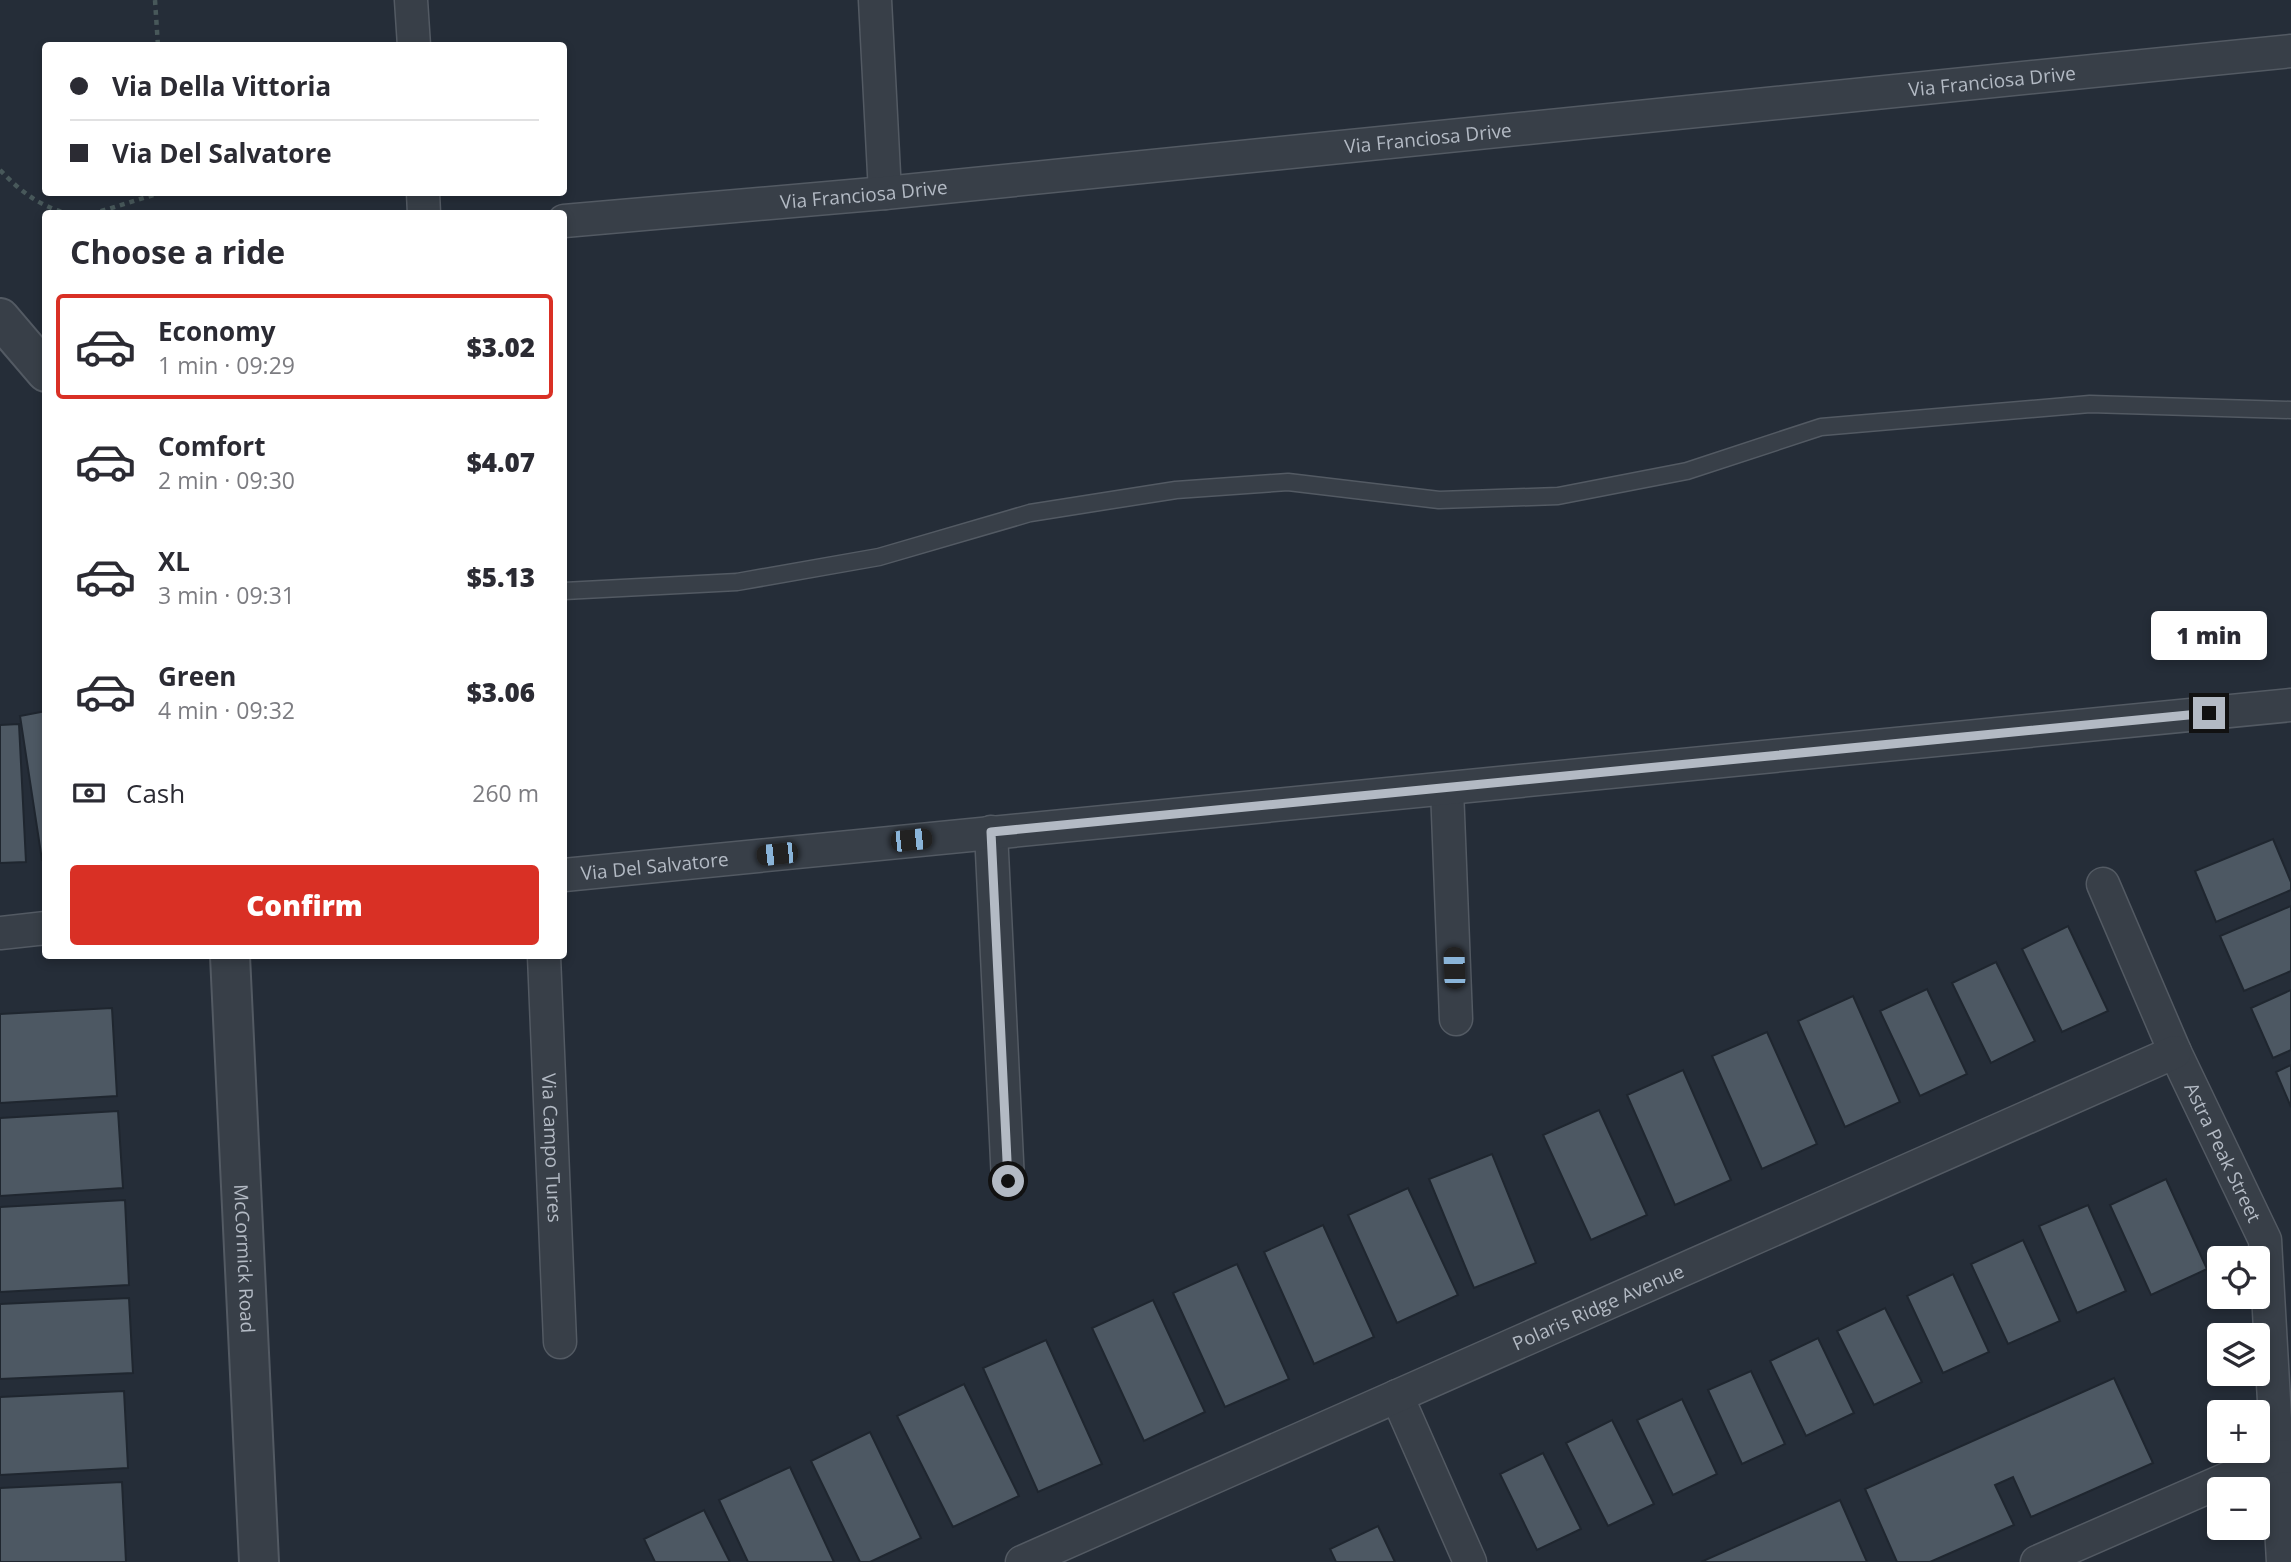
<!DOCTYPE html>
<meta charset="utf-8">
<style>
body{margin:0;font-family:"Open Sans",sans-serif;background:#f7f7f7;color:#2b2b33;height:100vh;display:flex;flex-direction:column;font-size:26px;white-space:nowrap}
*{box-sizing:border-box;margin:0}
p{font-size:23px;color:#7c7c81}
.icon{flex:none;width:38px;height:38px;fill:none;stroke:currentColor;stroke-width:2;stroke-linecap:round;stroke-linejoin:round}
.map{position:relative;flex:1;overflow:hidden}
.panel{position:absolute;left:42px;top:210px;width:525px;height:749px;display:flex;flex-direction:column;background:#fff;border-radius:7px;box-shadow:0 4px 10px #0003}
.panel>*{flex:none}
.top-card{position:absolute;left:42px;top:42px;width:525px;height:154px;border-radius:7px;box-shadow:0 4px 10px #0003;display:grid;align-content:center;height:154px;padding:0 28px;background:#fff}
.controls{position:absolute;left:2207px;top:1246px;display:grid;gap:14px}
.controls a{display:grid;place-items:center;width:63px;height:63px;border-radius:7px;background:#fff;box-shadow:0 4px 10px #0003;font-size:35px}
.end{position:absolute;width:32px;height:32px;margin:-16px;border:9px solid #b3bac4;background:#111;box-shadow:0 0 0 4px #111}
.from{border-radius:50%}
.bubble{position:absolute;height:49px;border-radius:7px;background:#fff;box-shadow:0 4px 10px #0003;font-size:23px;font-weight:800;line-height:49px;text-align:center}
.car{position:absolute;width:21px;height:42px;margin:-21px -10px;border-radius:9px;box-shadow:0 0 5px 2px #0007;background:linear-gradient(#222 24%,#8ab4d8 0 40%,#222 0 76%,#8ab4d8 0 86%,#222 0)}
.top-card b{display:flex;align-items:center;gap:24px;height:66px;font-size:26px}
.top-card b+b{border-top:2px solid #e1e1e2}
.top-card i{width:18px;height:18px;background:#2b2b33}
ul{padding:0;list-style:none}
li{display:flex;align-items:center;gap:21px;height:105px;margin:0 14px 10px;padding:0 14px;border:4px solid transparent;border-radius:7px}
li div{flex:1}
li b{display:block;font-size:26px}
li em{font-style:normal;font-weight:800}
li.current{border-color:#d93025}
li>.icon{width:63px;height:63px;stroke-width:1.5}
h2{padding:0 28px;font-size:32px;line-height:84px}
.pay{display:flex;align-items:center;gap:18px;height:77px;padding:0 28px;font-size:26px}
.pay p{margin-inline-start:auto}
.cta{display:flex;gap:14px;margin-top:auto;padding:14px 28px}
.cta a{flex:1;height:80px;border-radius:7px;background:#d93025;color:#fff;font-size:28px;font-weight:800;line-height:80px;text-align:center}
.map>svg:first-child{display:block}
.building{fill:#4d5863;stroke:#1f262f;stroke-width:2}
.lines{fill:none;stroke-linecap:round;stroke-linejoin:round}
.service-casing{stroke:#535a63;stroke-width:19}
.minor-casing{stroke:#535a63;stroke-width:35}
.tertiary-casing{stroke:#535a63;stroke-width:42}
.path{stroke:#48585a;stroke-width:4.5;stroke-dasharray:5 5;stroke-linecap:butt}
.service{stroke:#383f48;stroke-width:16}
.minor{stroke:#383f48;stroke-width:32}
.tertiary{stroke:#383f48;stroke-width:38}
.route{stroke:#b3bac4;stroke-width:9}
.labels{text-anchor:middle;stroke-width:5;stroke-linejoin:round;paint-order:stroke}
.street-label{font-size:19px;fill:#b3bac4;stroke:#1d242d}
</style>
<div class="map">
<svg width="2291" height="1562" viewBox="0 0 2291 1562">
<rect width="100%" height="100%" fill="#252d38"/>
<!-- building -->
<g class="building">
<polygon points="46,711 46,859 42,860 20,716"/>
<polygon points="19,724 26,862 0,863 0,725"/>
<polygon points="2273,839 2291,882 2291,890 2216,922 2195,871"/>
<polygon points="2291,906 2291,971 2244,991 2220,936"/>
<polygon points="2068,926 2108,1011 2062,1032 2022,949"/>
<polygon points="1996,962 2035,1041 1991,1063 1952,983"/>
<polygon points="1927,989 1967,1074 1920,1096 1880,1011"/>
<polygon points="2291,990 2291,1050 2273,1058 2251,1008"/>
<polygon points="1853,996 1900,1102 1845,1127 1798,1021"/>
<polygon points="112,1008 117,1096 0,1103 0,1014"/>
<polygon points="1767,1032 1817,1144 1762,1169 1712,1056"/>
<polygon points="2291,1065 2291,1107 2276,1072"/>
<polygon points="1683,1070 1731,1180 1675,1205 1627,1095"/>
<polygon points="1599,1110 1647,1215 1591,1240 1543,1135"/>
<polygon points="118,1111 123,1188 0,1196 0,1118"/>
<polygon points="1492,1154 1536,1263 1474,1288 1429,1179"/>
<polygon points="2166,1179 2207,1269 2151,1295 2110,1205"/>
<polygon points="1408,1188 1458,1295 1397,1323 1348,1215"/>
<polygon points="125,1200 129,1285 0,1292 0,1207"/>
<polygon points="2088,1205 2126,1291 2077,1313 2039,1226"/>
<polygon points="1323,1225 1374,1337 1314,1364 1264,1252"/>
<polygon points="2023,1240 2060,1321 2008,1344 1971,1264"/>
<polygon points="1237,1264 1289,1379 1225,1407 1173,1293"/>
<polygon points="1953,1274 1989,1352 1943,1373 1907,1296"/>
<polygon points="129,1298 133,1373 0,1379 0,1304"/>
<polygon points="1153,1300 1205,1412 1144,1441 1092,1328"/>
<polygon points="1885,1308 1922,1382 1874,1405 1837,1331"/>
<polygon points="1818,1338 1854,1413 1806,1436 1770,1361"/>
<polygon points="1046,1340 1102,1464 1038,1492 983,1368"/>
<polygon points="1751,1371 1785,1444 1742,1464 1708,1390"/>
<polygon points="2114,1378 2153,1463 2031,1517 2013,1477 1995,1485 2014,1525 1930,1562 1897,1562 1865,1489"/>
<polygon points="964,1384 1019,1496 953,1527 897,1416"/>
<polygon points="124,1391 128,1468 0,1475 0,1397"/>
<polygon points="1682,1399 1717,1474 1673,1495 1637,1420"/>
<polygon points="1612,1420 1654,1504 1608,1526 1566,1443"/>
<polygon points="870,1432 921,1538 870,1562 860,1562 811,1461"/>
<polygon points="1543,1453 1581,1529 1537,1550 1500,1474"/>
<polygon points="790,1467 834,1562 748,1562 719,1500"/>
<polygon points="122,1482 126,1562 0,1562 0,1488"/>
<polygon points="1840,1500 1867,1562 1701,1562"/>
<polygon points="704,1510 730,1562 655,1562 644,1539"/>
<polygon points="1378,1526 1395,1562 1336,1562 1330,1549"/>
</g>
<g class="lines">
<!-- service casing -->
<g class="service-casing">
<polyline id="service" points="564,591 737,582 879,557 1030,513 1176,490 1288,482 1439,500 1558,496 1687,471 1821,427 2090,404 2291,410"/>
</g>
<!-- minor casing -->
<g class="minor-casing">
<g id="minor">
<polyline points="411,0 414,46"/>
<polyline points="875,0 885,193"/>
<polyline points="423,192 424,214"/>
<path id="s1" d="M564,221L885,193L2291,51"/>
<polyline points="1447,789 1456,1019"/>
<polyline points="991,832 1008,1181"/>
<path id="s2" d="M564,875L2291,705"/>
<path id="s3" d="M2103,884L2175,1052L2265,1240L2283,1562"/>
<polyline points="0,933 46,928"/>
<path id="s4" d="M544,956L560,1342"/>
<polyline points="1397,1396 1470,1562"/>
<path id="s5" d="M1022,1562L2175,1052"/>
<polyline points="2037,1562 2277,1457 2291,1456"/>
</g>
</g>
<!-- tertiary casing -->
<g class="tertiary-casing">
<g id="tertiary">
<polyline points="0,318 46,372"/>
<path id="s6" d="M230,956L259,1562"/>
</g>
</g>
<!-- path -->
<g class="path">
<polyline points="155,0 158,46"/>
<path d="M0,170C21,192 37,204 67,214"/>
<polyline points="71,214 95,213 163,192"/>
</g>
<!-- service -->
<use href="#service" class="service"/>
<!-- minor -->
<use href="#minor" class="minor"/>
<!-- tertiary -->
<use href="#tertiary" class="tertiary"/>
</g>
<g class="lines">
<!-- route -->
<polyline class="route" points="1008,1181 991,832 2209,713"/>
</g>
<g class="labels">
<!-- street labels -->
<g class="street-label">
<text dy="7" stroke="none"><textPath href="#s1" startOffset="1435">Via Franciosa Drive</textPath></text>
<text dy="7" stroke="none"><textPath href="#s1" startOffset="868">Via Franciosa Drive</textPath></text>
<text dy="7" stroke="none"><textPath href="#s1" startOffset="301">Via Franciosa Drive</textPath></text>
<text dy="7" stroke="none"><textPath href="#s2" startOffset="91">Via Del Salvatore</textPath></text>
<text dy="7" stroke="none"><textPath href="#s4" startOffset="192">Via Campo Tures</textPath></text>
<text dy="7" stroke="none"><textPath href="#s3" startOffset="294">Astra Peak Street</textPath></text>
<text dy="7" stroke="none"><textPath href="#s6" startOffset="303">McCormick Road</textPath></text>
<text dy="7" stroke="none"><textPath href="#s5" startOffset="630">Polaris Ridge Avenue</textPath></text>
</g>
</g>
</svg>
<div class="controls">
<a><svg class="icon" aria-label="locate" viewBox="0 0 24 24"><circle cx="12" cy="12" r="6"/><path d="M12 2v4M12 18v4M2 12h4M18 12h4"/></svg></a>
<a><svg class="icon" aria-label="layers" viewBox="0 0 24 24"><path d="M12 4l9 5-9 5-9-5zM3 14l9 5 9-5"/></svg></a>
<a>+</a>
<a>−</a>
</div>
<i class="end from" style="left:1008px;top:1181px"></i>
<i class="end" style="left:2209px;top:713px"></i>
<div class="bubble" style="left:2151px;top:611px;width:116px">1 min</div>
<i class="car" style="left:911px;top:840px;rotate:84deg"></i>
<i class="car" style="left:777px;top:854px;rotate:264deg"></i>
<i class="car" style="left:1454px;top:968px;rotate:358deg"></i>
<div class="top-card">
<b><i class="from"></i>Via Della Vittoria</b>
<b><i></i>Via Del Salvatore</b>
</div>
<section class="panel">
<h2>Choose a ride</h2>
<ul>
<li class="current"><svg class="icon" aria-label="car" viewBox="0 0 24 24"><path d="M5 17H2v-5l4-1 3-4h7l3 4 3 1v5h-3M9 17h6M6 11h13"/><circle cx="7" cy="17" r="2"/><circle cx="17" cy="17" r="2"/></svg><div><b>Economy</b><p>1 min · 09:29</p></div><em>$3.02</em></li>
<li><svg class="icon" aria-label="car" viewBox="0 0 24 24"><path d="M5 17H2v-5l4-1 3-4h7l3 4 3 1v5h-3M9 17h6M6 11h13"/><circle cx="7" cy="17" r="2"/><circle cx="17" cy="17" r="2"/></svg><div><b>Comfort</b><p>2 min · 09:30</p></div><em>$4.07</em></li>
<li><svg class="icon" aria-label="car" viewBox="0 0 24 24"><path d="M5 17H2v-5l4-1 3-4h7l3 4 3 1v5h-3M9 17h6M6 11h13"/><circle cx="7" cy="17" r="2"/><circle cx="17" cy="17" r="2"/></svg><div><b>XL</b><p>3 min · 09:31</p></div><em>$5.13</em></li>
<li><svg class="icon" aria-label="car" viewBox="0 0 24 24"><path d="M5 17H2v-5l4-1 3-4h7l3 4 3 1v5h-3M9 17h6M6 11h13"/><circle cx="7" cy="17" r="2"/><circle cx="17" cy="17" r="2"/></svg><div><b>Green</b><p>4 min · 09:32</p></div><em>$3.06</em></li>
</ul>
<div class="pay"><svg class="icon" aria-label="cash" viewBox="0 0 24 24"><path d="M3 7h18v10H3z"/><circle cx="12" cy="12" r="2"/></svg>Cash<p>260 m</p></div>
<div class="cta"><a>Confirm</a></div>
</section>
</div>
